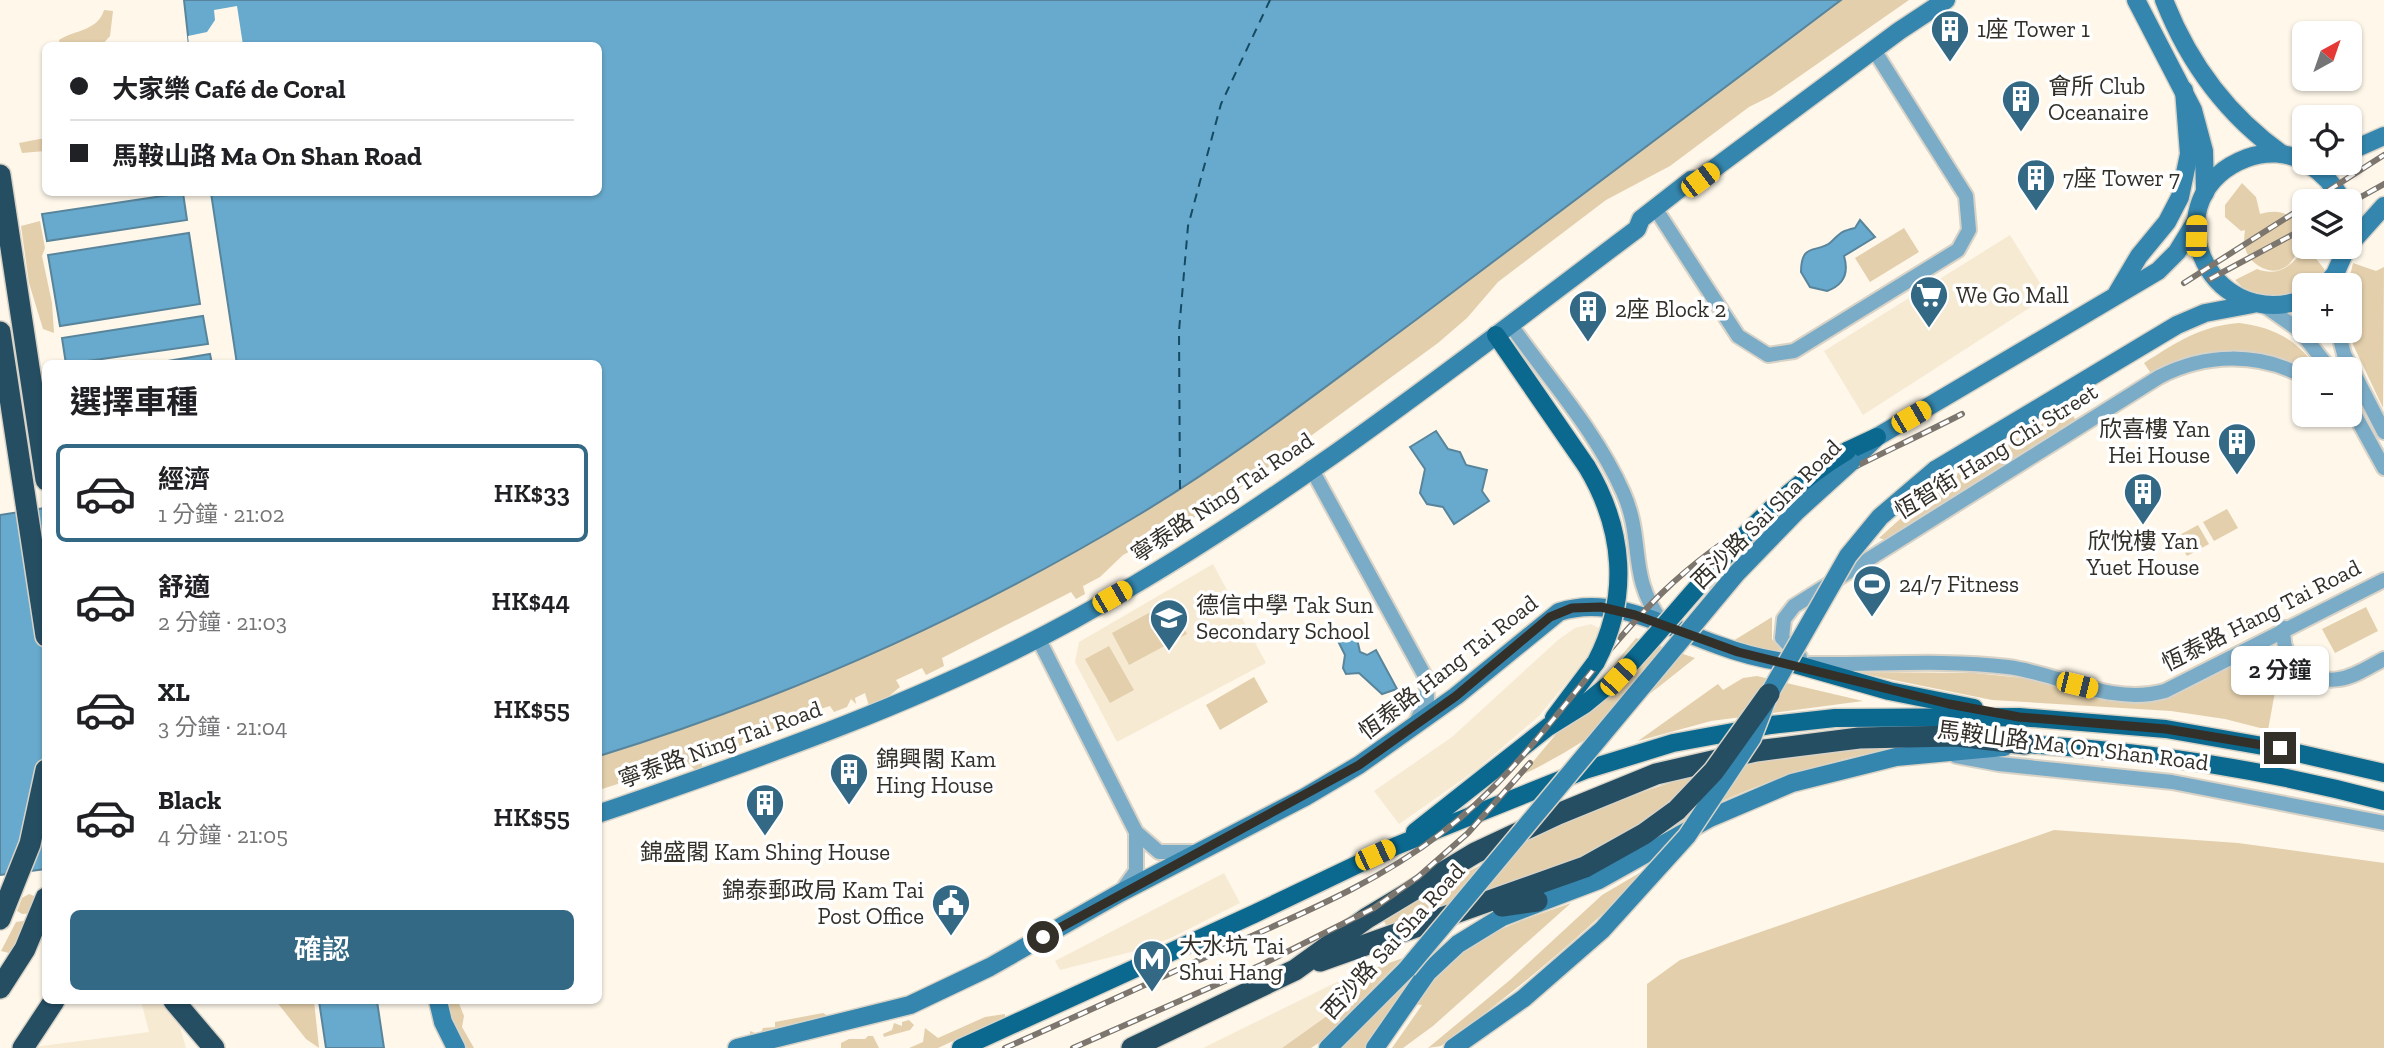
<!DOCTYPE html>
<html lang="zh-TW">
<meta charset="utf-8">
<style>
body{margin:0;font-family:"Zilla Slab","Noto Sans TC",serif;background:#f6f6f6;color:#202124;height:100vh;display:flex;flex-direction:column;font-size:26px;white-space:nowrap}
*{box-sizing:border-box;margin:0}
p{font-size:23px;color:#757577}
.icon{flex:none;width:38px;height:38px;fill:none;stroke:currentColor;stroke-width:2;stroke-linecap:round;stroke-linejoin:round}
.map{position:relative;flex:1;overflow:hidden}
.drawer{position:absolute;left:42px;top:360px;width:560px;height:644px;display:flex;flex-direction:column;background:#fff;border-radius:10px;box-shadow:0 2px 5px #0004}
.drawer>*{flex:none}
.guide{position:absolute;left:42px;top:42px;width:560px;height:154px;border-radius:10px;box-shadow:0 2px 5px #0004;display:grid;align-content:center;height:154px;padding:0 28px;background:#fff}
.needle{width:46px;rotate:40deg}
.buttons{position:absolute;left:2292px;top:21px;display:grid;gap:14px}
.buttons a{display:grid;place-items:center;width:70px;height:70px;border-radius:10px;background:#fff;box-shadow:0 2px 5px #0004;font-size:35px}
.end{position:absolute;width:32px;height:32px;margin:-16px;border:9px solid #332f29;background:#fff;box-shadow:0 0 0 4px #fff}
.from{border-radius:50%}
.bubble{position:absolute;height:49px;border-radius:10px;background:#fff;box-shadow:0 2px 5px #0004;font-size:23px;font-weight:600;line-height:49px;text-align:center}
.car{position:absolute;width:21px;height:42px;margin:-21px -10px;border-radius:9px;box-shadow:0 0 5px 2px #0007;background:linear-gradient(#f5c518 24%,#345 0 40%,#f5c518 0 76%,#345 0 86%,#f5c518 0)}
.guide b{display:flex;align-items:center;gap:24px;height:66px;font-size:26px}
.guide b+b{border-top:2px solid #e0e0e0}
.guide i{width:18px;height:18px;background:#202124}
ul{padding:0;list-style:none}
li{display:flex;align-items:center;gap:21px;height:98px;margin:0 14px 10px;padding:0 14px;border:4px solid transparent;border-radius:10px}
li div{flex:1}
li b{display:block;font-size:26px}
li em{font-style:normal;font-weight:600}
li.on{border-color:#336984}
li>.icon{width:63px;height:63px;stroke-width:1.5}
h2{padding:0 28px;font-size:32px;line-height:84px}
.button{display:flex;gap:14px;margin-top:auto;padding:14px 28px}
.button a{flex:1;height:80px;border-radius:10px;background:#336984;color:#fff;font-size:28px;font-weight:600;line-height:80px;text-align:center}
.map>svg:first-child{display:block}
.built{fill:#f7ead3}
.green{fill:#e3cfac}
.water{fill:#68aacd;stroke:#58859c;stroke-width:2}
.pier{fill:#fef7ea}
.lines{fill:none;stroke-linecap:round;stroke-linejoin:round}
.ferry{stroke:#154a63;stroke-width:2;stroke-dasharray:9 7;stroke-linecap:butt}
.street-casing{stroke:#d9d3c7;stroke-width:18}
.secondary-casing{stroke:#d9d3c7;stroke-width:21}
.primary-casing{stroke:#d9d3c7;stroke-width:21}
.highway-casing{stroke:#d9d3c7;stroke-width:24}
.street{stroke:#7bacc7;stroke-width:14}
.secondary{stroke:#3586ae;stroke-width:18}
.primary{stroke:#0b698f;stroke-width:18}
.highway{stroke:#264e63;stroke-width:21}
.rail-casing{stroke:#7c766e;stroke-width:6}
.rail{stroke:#fff;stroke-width:3.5;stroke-dasharray:10;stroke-linecap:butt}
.secondary-bridge-casing{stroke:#d9d3c7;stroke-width:21;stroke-linecap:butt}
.primary-bridge-casing{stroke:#d9d3c7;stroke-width:21;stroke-linecap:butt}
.highway-bridge-casing{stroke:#d9d3c7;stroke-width:24;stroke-linecap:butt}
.secondary-bridge{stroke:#3586ae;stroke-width:18}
.primary-bridge{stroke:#0b698f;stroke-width:18}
.highway-bridge{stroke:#264e63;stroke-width:21}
.route{stroke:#332f29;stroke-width:9}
.labels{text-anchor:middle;stroke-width:7;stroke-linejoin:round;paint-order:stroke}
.poi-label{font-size:23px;fill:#332f29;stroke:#fff;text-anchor:start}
.street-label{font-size:23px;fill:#332f29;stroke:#fff}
</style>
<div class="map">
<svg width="2384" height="1048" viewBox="0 0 2384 1048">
<rect width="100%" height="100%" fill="#fef7ea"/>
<!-- built -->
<g class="built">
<polygon points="2010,235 2048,296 1863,415 1824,351"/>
<polygon points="1213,564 1266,663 1117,742 1075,662 1079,642"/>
<polygon points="1591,624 1608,633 1539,716 1476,770 1399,824 1374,791 1452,737 1558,640 1575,628"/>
<polygon points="1224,873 1240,903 1171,938 1135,951 1060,970 1055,961"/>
<polygon points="1339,981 1345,1003 1282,1048 1203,1048"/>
<polygon points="141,1001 173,1001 186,1048 26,1048 149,1032"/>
</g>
<!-- green -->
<g class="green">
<path d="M1841,0H1909L1771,96L1749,107L1670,166L1606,200L1498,282L1467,318L1438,343L1234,492L1197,516L1123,555L1100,577L1083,586L1085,594L1076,599L1071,592L942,658L944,666L926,675L922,668L896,680L900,687L882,702L869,706L865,693L855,698L856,704L851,699L847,707L834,712L830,706L788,719L791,725L713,757L706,750L699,755L703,769L697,772L687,762L672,767L669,775L664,769L599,790V756C787,698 965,619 1135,517C1234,458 1325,387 1417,319C1559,213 1700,106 1841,0Z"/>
<path d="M104,10L113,11L110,36L102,45H60L59,40C74,30 98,31 104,10Z"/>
<polygon points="45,138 45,151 22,153 19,143"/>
<path d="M2242,183L2256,197L2260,214C2324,196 2301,297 2256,264C2244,255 2243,243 2245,230L2241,231L2225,217V205Z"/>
<polygon points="40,221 45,248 42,256 52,303 54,333 43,329 29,283 21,226"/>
<polygon points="1904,228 1919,252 1870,282 1855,258"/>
<path d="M2299,256H2314L2325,270L2320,280L2305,285L2301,293L2253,298L2235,280L2257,269C2275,276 2287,269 2299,256Z"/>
<polygon points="2353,263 2376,271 2384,267 2383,408 2350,338 2350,285 2348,285"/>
<path d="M2239,323C2273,327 2298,340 2317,369C2300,369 2286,360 2269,356C2228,345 2188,355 2152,375L2144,363C2177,342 2200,326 2239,323Z"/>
<polygon points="2069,408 2076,421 1886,540 1879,538 1938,485"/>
<polygon points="2227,509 2238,528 2214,541 2203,522"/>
<polygon points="2198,525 2209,544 2187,556 2176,537"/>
<polygon points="1169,602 1187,634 1129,665 1112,633"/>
<polygon points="2366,607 2378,631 2335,653 2322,629"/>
<polygon points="1772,617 1772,639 1785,655 1733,641"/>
<path d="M1636,638L1695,658C1640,702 1586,745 1522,775Z"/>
<polygon points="1109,646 1134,690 1110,703 1085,659"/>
<polygon points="2260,651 2272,673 2279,670 2268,730 2225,719 2171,711 1992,700 1854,672 1975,673 2022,678 2082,691 2173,695"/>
<polygon points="1757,676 1863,701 1711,721 1638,741 1718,684 1723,690 1743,678"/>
<polygon points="1254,677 1268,702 1220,730 1206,705"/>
<path d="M1904,746C1841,758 1777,776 1718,803C1695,813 1673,828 1651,840L1669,806L1594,855L1387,927L1384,921C1495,852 1617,791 1745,762C1797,750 1851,749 1904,746Z"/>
<polygon points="2054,830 2238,843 2384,863 2384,1048 1647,1048 1647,984 1680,960"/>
<path d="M1653,865C1585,934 1519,989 1441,1046L1428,1048L1510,980L1602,895Z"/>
<polygon points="29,894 39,898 36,913 22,914 17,911 22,898"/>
<path d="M1571,903L1433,1026L1403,1048H1392L1422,1005L1413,1004C1463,939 1496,929 1571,903Z"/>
<polygon points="30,920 19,945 9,953 1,951 16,922"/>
<polygon points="1446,945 1368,1048 1341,1048 1434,951"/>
<polygon points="1403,958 1320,1042 1311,1048 1282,1048 1345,1003 1339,981"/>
<polygon points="276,1001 314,1001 319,1048 306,1039"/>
<polygon points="448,1001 458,1001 464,1016 462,1027 474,1048 464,1048 453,1023"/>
<polygon points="823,1013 830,1017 767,1040 750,1034 750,1031 760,1035 763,1028 775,1027 775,1022"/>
<polygon points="1005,1014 1005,1017 938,1048 909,1048 923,1042 925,1028 938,1038 985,1017"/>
<polygon points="909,1020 914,1025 910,1030 884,1037 883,1034 892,1030 894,1023 902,1026 902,1022"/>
<polygon points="868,1036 873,1036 879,1048 841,1048 841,1043 849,1039 865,1039"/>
</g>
<!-- water -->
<g class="water">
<path d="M184,0H1841C1700,106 1559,213 1417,319C1325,387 1234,458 1135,517C965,619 787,698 599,756L598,364H237L211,193L598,192V46L189,45Z"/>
<polygon points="183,193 187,220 47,241 42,214"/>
<path d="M1860,220L1875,237L1844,256C1849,273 1844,285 1827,291L1810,287L1801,272C1801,241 1818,254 1831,242C1842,232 1839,232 1855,228Z"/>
<polygon points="189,233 200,304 60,326 48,255"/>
<polygon points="203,316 208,344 66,364 62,338"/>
<polygon points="210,354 212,364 150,364"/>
<polygon points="1436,431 1448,449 1460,452 1466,465 1487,470 1482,491 1489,501 1454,524 1443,507 1427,504 1420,493 1425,469 1410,447"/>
<polygon points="45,508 45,869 0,875 0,515"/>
<polygon points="1350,632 1357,639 1360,652 1367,655 1376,650 1397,689 1382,694 1359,673 1346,674 1343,668 1345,655 1338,641 1341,635"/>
<polygon points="319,1001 377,1001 384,1048 326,1048"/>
</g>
<!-- pier -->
<polygon class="pier" points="237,6 243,45 189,45 188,36 207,32 215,20 214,10"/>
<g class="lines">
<!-- ferry -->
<polyline class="ferry" points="1180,489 1179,331 1188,226 1221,104 1270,0"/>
<!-- street casing -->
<g class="street-casing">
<g id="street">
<polyline points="1655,208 1738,336 1768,355 1794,351 1958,250 1969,230 1966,196 1874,50"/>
<polyline points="2265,306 2299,330 2330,369"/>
<path d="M1510,324C1548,378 1596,431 1623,492C1645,541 1627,576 1662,622"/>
<polyline points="2338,331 2344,354 2384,432"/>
<polyline points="2350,406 2384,468"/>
<polyline points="1311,468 1426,678 1427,699 1416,722"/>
<path d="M2284,628C2279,659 2310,684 2339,679C2355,677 2370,666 2384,659"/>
<polyline points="1038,638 1136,832 1159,852 1196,852"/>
<path d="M1800,657L1782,638L1784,619L1794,606L2159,377C2205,353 2258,352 2305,377"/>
<path d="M1810,664C1875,665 1943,659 2008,667C2061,674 2111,706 2165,691L2384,580"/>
<polyline points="1956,756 1999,764 2172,782 2384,823"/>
<polyline points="1121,892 1136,871 1136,832"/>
</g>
</g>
<!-- secondary casing -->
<g class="secondary-casing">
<g id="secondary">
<polyline points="2136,0 2193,110 2204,151 2205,193"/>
<path d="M2164,0C2189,64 2227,115 2282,154"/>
<polyline points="2350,151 2384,136"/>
<path d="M2305,162C2288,152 2266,151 2247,158C2150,194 2204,335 2305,299"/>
<path d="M2307,163C2323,173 2334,184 2342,201"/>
<polyline points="2350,244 2384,206"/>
<polyline points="2325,285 2335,274 2347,247"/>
<polyline points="2117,293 2139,256 2167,222 2180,197 2189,154 2184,90"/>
<polyline points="1851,462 1877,437 2158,271 2177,252 2196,221"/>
<polyline points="1935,470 2177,325 2205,313 2253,304"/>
<path d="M598,814C760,758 923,702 1073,620C1273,510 1455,366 1637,229L1641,219L1691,180L1700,179L1899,31L1946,0"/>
<polyline points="438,1001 443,1022 456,1048"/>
<path d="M737,1048L910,1005L990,967L1120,893L1305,797L1359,765L1456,696L1559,612C1613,594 1668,628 1718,645C1742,654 1766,660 1791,663"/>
<polyline points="1328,1048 1407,969"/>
<polyline points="1375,1048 1427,973 1458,944 1502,917 1599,880 1710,818 1792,783 1896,757 2004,747"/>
<polyline points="1453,1048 1524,998"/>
</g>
</g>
<!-- primary casing -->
<g class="primary-casing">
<g id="primary">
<polyline points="1496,335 1587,467"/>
<polyline points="1847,451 1877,437"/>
<polyline points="1791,663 1889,691 1974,708"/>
<polyline points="1554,718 1596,662"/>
<path d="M2025,744C2146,751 2267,770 2384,801"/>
<polyline points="1415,832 1548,727 1585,704 1618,677"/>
<polyline points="961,1048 1254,914 1396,846 1585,770 1673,743 1771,725 1835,718 2019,717 2166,729 2280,749 2384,773"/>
</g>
</g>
<!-- highway casing -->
<g class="highway-casing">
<g id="highway">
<polyline points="0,175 46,480"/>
<polyline points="0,332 46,636"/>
<polyline points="1502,906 1537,901"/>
<polyline points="0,919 30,844 46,770"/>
<polyline points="1320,961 1585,867 1644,834 1677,810"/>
<polyline points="0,988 25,949 46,898"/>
<polyline points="174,1001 214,1048"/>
<polyline points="23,1048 54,1001"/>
<polyline points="1132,1048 1295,970 1367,918 1475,853 1558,814 1656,774 1756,751 1859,738 1956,736 2025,744"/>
</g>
</g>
<!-- street -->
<use href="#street" class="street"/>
<!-- secondary -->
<use href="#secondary" class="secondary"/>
<!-- primary -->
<use href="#primary" class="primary"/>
<!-- highway -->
<use href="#highway" class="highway"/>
<!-- rail casing -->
<g class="rail-casing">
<g id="rail">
<polyline points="2312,201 2384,155"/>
<polyline points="2350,203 2384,184"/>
<polyline points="2210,279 2305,228"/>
<polyline points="2184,283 2305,206"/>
<path d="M1005,1048C1082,1014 1158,979 1234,944C1305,912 1378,882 1440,834C1529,768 1583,670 1662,593C1746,511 1859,467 1962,414"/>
<polyline points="1073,1048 1261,965 1374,908 1418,877 1468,833 1530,763"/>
</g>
</g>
<!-- rail -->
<use href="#rail" class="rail"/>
<!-- secondary-bridge casing -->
<g class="secondary-bridge-casing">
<g id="secondary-bridge">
<polyline points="1407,969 1736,574 1797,511 1851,462"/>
<polyline points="1524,998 1602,930 1687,836 1752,738 1769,694 1848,556 1880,517 1935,470"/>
</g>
</g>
<!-- primary-bridge casing -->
<g class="primary-bridge-casing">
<g id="primary-bridge">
<path d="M1587,467C1624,529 1630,597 1596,662"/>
<path d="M1618,677C1689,602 1757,504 1847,451"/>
</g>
</g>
<!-- highway-bridge casing -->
<g class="highway-bridge-casing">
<polyline id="highway-bridge" points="1677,810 1714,771 1769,694"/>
</g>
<!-- secondary-bridge -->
<use href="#secondary-bridge" class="secondary-bridge"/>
<!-- primary-bridge -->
<use href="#primary-bridge" class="primary-bridge"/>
<!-- highway-bridge -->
<use href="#highway-bridge" class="highway-bridge"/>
</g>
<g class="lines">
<!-- route -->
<polyline class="route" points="1043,937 1359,765 1456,696 1550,617 1572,608 1601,607 1635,615 1738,652 1949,704 2019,717 2166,729 2280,748"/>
</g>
<!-- icons -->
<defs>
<g id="building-pin" transform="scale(2.0125)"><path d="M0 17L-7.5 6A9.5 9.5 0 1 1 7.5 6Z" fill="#336984" stroke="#fff"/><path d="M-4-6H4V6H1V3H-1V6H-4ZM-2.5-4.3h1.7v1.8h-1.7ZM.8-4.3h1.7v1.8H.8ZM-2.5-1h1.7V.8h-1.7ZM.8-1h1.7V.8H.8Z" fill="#fff"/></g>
<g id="supermarket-pin" transform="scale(2.0125)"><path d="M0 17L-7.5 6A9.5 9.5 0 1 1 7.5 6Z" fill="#336984" stroke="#fff"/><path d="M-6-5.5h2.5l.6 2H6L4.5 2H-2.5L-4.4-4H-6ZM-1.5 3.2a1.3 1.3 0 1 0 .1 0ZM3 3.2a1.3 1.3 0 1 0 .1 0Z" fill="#fff"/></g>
<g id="stadium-pin" transform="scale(2.0125)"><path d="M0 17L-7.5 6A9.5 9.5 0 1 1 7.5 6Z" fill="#336984" stroke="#fff"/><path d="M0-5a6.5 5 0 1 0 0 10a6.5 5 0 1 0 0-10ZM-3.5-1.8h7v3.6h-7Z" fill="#fff"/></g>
<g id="school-pin" transform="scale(2.0125)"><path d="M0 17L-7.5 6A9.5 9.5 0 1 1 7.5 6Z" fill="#336984" stroke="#fff"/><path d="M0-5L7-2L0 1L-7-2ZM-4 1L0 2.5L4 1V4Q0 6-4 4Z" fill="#fff"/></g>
<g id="civic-pin" transform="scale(2.0125)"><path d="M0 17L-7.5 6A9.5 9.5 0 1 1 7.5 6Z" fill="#336984" stroke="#fff"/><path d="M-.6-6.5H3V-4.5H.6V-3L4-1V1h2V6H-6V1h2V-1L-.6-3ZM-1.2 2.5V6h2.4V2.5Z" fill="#fff"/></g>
<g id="metro-pin" transform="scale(2.0125)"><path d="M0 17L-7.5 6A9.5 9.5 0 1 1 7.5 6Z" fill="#336984" stroke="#fff"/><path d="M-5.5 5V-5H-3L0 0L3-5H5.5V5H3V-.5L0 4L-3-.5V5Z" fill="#fff"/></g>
</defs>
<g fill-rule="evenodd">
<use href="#building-pin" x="1950" y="29"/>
<use href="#building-pin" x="2021" y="99"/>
<use href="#building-pin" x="2036" y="178"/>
<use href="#supermarket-pin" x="1929" y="295"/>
<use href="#building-pin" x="1588" y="309"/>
<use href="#building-pin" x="2237" y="442"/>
<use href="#building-pin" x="2143" y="492"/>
<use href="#stadium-pin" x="1872" y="584"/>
<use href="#school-pin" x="1169" y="618"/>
<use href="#building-pin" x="849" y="772"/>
<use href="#building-pin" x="765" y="803"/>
<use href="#civic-pin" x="951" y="903"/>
<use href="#metro-pin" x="1152" y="959"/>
</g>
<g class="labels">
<!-- poi labels -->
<g class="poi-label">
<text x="1977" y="37">1座 Tower 1</text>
<text x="2048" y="94">會所 Club<tspan x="2048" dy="26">Oceanaire</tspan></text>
<text x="2063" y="186">7座 Tower 7</text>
<text x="1956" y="303">We Go Mall</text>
<text x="1615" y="317">2座 Block 2</text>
<text x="2210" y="437" text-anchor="end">欣喜樓 Yan<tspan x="2210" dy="26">Hei House</tspan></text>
<text x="2143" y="549" text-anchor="middle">欣悅樓 Yan<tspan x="2143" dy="26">Yuet House</tspan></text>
<text x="1899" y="592">24/7 Fitness</text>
<text x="1196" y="613">德信中學 Tak Sun<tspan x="1196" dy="26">Secondary School</tspan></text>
<text x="876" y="767">錦興閣 Kam<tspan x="876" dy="26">Hing House</tspan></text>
<text x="765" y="860" text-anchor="middle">錦盛閣 Kam Shing House</text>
<text x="924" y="898" text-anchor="end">錦泰郵政局 Kam Tai<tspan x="924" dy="26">Post Office</tspan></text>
<text x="1179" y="954">大水坑 Tai<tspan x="1179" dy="26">Shui Hang</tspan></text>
</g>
<!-- street labels -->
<g class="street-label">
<text transform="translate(1996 451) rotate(-32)" y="8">恆智街 Hang Chi Street</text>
<text transform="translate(1222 497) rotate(-34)" y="8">寧泰路 Ning Tai Road</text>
<text transform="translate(1766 514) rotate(-45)" y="8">西沙路 Sai Sha Road</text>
<text transform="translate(2261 615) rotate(-27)" y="8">恆泰路 Hang Tai Road</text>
<text transform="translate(1448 667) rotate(-38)" y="8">恆泰路 Hang Tai Road</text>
<text transform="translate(720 744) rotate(-20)" y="8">寧泰路 Ning Tai Road</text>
<text transform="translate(2073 746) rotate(7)" y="8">馬鞍山路 Ma On Shan Road</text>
<text transform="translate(1393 941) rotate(-48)" y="8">西沙路 Sai Sha Road</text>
</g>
</g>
</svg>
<div class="buttons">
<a><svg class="needle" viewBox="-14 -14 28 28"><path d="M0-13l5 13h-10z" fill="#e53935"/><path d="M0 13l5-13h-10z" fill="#757577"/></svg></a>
<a><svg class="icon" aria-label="locate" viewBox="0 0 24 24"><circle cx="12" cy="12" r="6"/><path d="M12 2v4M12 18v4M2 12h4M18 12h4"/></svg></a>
<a><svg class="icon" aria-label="layers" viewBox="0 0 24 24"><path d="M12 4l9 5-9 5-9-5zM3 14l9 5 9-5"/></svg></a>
<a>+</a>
<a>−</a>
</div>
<i class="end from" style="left:1043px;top:937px"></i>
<i class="end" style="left:2280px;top:748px"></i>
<div class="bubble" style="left:2231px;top:646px;width:98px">2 分鐘</div>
<i class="car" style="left:1700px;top:180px;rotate:53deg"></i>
<i class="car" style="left:2196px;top:236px;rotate:1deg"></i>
<i class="car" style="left:1911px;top:417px;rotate:60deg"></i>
<i class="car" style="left:1112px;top:597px;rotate:60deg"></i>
<i class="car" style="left:1618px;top:677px;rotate:43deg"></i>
<i class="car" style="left:2077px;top:685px;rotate:104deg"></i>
<i class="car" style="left:1375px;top:855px;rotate:65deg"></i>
<div class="guide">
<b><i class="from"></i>大家樂 Café de Coral</b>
<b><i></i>馬鞍山路 Ma On Shan Road</b>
</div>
<section class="drawer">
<h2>選擇車種</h2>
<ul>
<li class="on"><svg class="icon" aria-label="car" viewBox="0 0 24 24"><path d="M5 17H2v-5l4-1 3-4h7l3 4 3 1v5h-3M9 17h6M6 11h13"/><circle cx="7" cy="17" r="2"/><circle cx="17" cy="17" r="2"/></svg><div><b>經濟</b><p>1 分鐘 · 21:02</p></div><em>HK$33</em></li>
<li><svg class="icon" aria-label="car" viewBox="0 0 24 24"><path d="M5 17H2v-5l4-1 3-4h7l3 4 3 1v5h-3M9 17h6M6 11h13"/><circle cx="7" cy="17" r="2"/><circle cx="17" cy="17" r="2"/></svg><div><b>舒適</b><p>2 分鐘 · 21:03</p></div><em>HK$44</em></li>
<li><svg class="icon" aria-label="car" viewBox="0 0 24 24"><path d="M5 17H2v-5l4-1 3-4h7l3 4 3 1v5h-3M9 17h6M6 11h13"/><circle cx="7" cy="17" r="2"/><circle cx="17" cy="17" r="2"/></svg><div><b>XL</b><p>3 分鐘 · 21:04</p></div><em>HK$55</em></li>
<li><svg class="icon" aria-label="car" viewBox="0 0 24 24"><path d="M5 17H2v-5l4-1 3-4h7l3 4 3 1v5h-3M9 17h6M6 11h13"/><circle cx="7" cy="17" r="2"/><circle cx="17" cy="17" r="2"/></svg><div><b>Black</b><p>4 分鐘 · 21:05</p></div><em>HK$55</em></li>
</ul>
<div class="button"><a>確認</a></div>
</section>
</div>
